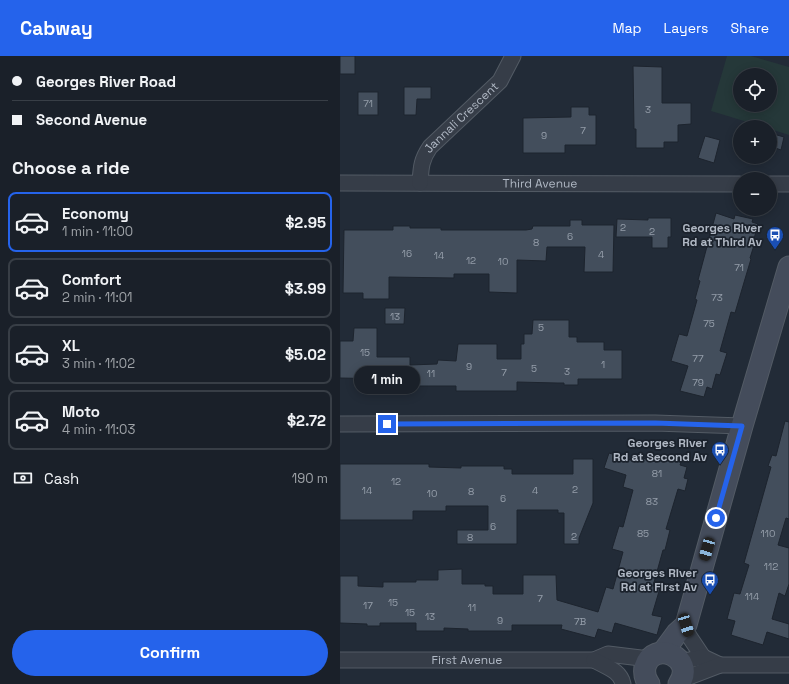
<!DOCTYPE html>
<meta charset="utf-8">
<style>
body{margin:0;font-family:"Space Grotesk",sans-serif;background:#272d35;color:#f1f3f6;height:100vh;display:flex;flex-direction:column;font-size:15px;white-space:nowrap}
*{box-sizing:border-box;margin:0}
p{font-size:13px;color:#9fa3a8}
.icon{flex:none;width:22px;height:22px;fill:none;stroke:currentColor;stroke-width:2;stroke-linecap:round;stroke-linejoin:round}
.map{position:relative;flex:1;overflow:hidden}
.drawer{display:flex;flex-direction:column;background:#1a2029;width:340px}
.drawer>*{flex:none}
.guide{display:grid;align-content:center;height:88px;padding:0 12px;background:#1a2029}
.buttons{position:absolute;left:393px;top:12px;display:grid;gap:8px}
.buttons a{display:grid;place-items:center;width:44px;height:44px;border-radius:50%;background:#1a2029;box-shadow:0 2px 10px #0003,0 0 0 1px #383e46;font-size:20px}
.end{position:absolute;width:18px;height:18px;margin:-9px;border:5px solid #2563eb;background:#fff;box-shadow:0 0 0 2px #fff}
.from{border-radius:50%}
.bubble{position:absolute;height:28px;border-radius:14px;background:#1a2029;box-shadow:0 2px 10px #0003,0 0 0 1px #383e46;font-size:13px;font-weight:800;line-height:28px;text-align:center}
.car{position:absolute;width:12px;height:24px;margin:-12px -6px;border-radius:5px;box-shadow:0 0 3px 1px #0007;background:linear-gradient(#222 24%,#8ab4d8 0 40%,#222 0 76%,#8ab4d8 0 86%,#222 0)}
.guide b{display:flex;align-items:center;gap:14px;height:38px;font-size:15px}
.guide b+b{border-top:1px solid #383e46}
.guide i{width:10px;height:10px;background:#f1f3f6}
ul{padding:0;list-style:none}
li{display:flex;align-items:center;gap:12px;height:60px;margin:0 8px 6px;padding:0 4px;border:2px solid #383e46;border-radius:8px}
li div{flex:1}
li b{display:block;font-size:15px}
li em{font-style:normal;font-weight:800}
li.active{border-color:#2563eb}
li>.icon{width:36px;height:36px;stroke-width:1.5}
h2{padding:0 12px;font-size:18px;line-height:48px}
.pay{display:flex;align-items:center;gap:10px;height:44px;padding:0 12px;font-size:15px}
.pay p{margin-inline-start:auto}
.cta{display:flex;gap:8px;margin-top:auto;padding:8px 12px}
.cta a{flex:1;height:46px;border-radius:24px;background:#2563eb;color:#fff;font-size:16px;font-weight:800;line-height:46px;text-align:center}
header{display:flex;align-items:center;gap:24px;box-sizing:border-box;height:56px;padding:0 20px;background:#2563eb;color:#fff}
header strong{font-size:19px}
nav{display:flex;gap:22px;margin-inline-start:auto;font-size:14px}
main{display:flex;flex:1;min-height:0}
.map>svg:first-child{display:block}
.green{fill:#253839;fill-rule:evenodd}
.building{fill:#434e5c;stroke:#1d242e}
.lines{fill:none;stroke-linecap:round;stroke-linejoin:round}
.street-casing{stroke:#535b65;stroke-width:17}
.secondary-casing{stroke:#535b65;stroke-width:23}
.street{stroke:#363d48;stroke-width:15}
.secondary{stroke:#444c5b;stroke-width:21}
.route{stroke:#2563eb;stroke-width:5}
.labels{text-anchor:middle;stroke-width:3.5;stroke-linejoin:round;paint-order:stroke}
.number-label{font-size:10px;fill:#959eaa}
.street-label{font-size:12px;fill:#b0b8c4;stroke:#1b222c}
.poi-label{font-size:12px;font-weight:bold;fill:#b0b8c4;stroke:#1b222c;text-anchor:end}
</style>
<header>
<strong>Cabway</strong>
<nav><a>Map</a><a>Layers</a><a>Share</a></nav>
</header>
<main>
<section class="drawer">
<div class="guide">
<b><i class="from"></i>Georges River Road</b>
<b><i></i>Second Avenue</b>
</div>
<h2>Choose a ride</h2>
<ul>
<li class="active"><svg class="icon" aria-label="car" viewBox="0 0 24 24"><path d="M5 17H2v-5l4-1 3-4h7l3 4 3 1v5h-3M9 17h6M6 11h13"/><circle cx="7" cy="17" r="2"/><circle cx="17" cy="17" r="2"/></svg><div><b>Economy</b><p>1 min · 11:00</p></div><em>$2.95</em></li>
<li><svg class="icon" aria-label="car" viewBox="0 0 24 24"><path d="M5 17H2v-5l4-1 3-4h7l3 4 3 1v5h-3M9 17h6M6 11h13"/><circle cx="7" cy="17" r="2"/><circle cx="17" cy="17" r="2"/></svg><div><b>Comfort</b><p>2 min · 11:01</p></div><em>$3.99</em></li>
<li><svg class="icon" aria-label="car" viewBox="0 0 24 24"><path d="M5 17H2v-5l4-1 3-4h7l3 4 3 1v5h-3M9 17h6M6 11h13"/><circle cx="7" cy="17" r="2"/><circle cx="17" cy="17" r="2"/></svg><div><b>XL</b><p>3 min · 11:02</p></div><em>$5.02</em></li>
<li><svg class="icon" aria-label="car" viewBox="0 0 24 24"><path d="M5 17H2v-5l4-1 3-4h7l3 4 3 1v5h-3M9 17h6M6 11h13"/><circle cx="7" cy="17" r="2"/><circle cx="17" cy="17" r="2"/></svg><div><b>Moto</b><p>4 min · 11:03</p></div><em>$2.72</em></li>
</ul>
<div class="pay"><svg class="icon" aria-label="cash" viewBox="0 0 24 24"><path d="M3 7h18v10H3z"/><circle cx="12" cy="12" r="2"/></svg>Cash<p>190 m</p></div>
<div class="cta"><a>Confirm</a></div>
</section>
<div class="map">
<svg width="449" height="628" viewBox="0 0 449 628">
<rect width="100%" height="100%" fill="#222b37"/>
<!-- green -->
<path class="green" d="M387,0H411L449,11V79L430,73V71H424L371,55ZM400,19H430V49H400Z"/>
<!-- building -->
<g class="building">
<rect x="0" y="0" width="15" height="18"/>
<polygon points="293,10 322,11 322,47 351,47 351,68 338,69 338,86 324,86 324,92 296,92 296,73 294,73"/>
<polygon points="64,31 91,31 91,43 77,43 76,59 64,59"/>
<rect x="18" y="36" width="20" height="23"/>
<polygon points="231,51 249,51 249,59 256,59 256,89 225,89 225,97 183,97 183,62 231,61"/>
<polygon points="430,77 444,81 441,94 430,90"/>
<polygon points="365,80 380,84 374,107 358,102"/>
<polygon points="376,157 394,163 395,159 413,163 412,166 418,168 414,183 416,183 410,202 411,203 405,223 395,257 391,256 380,295 387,297 380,319 376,318 372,333 367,331 364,341 340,335 348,310 331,305 339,278 347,280 357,244 355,243 360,225 358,224"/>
<polygon points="308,162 331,162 331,181 328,181 328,192 312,192 312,181 276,181 277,163 308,164"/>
<polygon points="230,164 242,164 242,169 274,169 273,216 244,216 245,191 207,191 206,205 177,204 177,237 149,236 149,218 114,218 114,222 49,221 49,243 23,243 23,237 3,237 4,174 53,174 53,170 70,170 70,172 101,172 101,174 186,174 192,173 193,170 230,170"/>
<polygon points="45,252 65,252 64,268 45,268"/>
<polygon points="193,264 229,264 229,281 237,281 237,286 264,286 264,294 282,294 282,323 238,323 238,329 224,329 224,327 217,327 177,326 177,335 116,335 116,330 56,330 56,326 49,326 49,323 0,322 0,285 13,285 14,272 37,272 37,301 70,301 70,309 97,308 98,304 116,305 118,288 157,288 157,303 181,303 181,288 184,288 184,278 192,278"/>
<polygon points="445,365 449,366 449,463 446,462 438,489 449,492 449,528 445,540 439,537 432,563 449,568 449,583 427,576 423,589 391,579 395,565 387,563 394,537 400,538 409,509 404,507 431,411 428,410 432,399 436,400"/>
<polygon points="269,397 291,404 293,399 316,406 318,400 341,406 340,409 347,411 344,422 348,423 345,435 338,433 326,473 330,474 325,494 323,494 313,530 320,532 312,559 322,561 317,579 275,567 272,577 258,573 255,582 221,573 222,569 172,569 172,575 128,575 128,573 104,572 104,575 76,575 76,567 40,567 40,570 27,570 27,568 0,567 0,520 18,520 18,530 43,531 43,526 76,526 76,524 98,524 98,514 122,513 122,528 145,528 145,530 153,530 153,538 183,538 183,519 216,519 217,544 258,556 266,531 273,533 283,496 272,493 279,470 283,471 293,434 283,431 286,419 264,412"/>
<polygon points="233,403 253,403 253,447 239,482 239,488 224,488 224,457 218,457 218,454 177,454 177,488 117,488 117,474 148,474 148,450 106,450 106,455 73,455 73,464 0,464 0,408 89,408 89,411 121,412 121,410 164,410 164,413 172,413 172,418 233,418"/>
</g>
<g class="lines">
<!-- street casing -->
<g class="street-casing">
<g id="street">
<path id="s1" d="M0,127L400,128"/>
<path id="s2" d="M80,127C81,112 81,104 90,91L160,25L173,0"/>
<polyline points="430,128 449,128"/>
<polyline points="0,368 315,367 402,370"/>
<polyline points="349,580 363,601"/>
<path id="s3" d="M0,604H254L268,598L309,603"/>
<path d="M254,604C266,611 280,614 283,628"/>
<polyline points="340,606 363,601 380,609"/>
<polyline points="341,624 380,609 449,609"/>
</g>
</g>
<!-- secondary casing -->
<g class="secondary-casing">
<g id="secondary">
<polyline points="323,596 337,577 346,569 402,370 449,211"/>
<path d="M309,628C305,623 304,617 305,611C313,583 357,601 339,628"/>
</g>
</g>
<!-- street -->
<use href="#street" class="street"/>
<!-- secondary -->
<use href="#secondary" class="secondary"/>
</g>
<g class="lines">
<!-- route -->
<polyline class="route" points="47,368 315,367 402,370 376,462"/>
</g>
<!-- icons -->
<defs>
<g id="bus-pin" transform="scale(0.9)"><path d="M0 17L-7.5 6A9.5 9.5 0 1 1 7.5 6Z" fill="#1a4fb4" stroke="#1b222c"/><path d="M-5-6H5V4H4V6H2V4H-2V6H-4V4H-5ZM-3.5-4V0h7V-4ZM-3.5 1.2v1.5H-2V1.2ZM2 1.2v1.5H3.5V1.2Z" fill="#fff"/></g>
</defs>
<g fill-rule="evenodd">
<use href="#bus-pin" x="435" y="179"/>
<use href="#bus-pin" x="380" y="394"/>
<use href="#bus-pin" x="370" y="524"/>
</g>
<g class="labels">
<!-- number labels -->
<g class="number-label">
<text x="28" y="51">71</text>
<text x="308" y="57">3</text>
<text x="243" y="78">7</text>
<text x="204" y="83">9</text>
<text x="283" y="175">2</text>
<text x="312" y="179">2</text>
<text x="230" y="184">6</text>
<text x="196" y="190">8</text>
<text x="67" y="201">16</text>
<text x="261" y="202">4</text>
<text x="99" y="203">14</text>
<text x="131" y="208">12</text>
<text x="163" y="209">10</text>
<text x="399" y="215">71</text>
<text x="377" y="245">73</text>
<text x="55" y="264">13</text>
<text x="369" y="271">75</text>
<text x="201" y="275">5</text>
<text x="25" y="300">15</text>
<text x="358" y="306">77</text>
<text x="263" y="312">1</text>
<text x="129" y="314">9</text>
<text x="194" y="316">5</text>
<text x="227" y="319">3</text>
<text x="164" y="320">7</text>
<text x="91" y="321">11</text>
<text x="358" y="330">79</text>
<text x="317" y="421">81</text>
<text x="56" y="429">12</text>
<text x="235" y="437">2</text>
<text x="27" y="438">14</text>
<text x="195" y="438">4</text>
<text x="131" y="439">8</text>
<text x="92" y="441">10</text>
<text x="163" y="446">6</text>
<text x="312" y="449">83</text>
<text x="153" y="474">6</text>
<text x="303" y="481">85</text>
<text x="428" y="481">110</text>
<text x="234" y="484">2</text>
<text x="130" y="485">8</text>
<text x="431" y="514">112</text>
<text x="412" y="544">114</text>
<text x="200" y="546">7</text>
<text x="53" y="550">15</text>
<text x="28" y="553">17</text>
<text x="132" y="555">11</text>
<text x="70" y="560">15</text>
<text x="90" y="564">13</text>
<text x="160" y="568">9</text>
<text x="240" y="569">7B</text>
</g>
<!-- street labels -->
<g class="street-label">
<text dy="4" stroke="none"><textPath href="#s2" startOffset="81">Jannali Crescent</textPath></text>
<text dy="4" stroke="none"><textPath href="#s1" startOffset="200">Third Avenue</textPath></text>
<text dy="4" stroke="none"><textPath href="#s3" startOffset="127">First Avenue</textPath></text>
</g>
<!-- poi labels -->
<g class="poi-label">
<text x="422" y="176">Georges River<tspan x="422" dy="14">Rd at Third Av</tspan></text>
<text x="367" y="391">Georges River<tspan x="367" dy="14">Rd at Second Av</tspan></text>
<text x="357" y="521">Georges River<tspan x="357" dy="14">Rd at First Av</tspan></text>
</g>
</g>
</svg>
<div class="buttons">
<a><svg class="icon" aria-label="locate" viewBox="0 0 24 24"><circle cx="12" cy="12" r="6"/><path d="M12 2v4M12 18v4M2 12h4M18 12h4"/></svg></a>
<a>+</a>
<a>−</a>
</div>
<i class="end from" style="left:376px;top:462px"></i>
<i class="end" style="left:47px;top:368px"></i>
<div class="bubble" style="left:14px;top:310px;width:66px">1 min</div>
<i class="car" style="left:367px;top:493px;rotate:196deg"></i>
<i class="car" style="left:346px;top:569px;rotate:163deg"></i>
</div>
</main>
